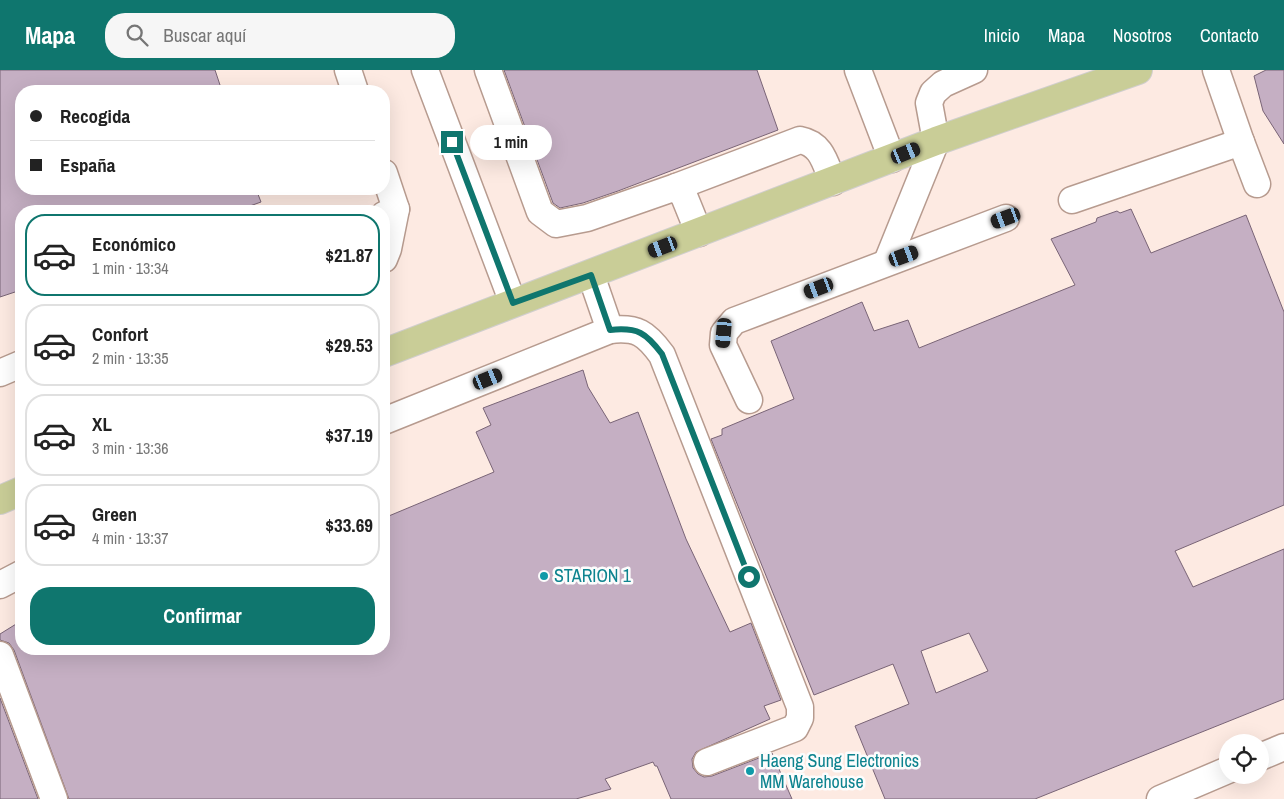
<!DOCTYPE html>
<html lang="es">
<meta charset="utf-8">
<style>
body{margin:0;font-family:"Archivo Narrow",sans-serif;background:#f6f6f6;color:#222;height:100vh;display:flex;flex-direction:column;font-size:19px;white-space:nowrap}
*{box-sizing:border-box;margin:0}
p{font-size:16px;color:#767676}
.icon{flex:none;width:28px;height:28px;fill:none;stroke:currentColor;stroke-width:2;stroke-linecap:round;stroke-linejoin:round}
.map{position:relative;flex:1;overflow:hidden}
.side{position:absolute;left:15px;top:135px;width:375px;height:450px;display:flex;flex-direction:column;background:#fff;border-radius:20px;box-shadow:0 5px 20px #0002}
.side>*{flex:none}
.top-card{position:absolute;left:15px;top:15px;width:375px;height:110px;border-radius:20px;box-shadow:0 5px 20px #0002;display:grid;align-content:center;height:110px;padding:0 15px;background:#fff}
.controls{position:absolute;left:1219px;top:664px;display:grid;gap:10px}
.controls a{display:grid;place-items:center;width:50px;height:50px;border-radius:50%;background:#fff;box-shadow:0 5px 20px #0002;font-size:25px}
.end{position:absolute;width:22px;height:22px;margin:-11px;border:6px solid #0f766e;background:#fff;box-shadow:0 0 0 2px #fff}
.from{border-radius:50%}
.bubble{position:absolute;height:35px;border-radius:18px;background:#fff;box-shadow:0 5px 20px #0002;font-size:16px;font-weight:700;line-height:35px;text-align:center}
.car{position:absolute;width:15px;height:30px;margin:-15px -8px;border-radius:6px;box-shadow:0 0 4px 1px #0007;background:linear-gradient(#222 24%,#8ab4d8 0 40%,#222 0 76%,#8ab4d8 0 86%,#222 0)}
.top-card b{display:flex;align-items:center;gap:18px;height:48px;font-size:19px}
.top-card b+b{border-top:1px solid #e0e0e0}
.top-card i{width:12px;height:12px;background:#222}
ul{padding:9px 0 0;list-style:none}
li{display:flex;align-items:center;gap:15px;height:82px;margin:0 10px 8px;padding:0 5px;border:2px solid #e0e0e0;border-radius:20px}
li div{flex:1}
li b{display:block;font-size:19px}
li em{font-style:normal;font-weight:700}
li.selected{border-color:#0f766e}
li>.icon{width:45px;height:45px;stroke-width:1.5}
.action{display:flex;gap:10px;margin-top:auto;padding:10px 15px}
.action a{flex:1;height:58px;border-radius:20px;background:#0f766e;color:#fff;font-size:20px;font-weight:700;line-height:58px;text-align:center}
header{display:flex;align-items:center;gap:30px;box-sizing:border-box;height:70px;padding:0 25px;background:#0f766e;color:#fff}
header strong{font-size:24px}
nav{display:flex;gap:28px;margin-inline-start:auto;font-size:18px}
.search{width:350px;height:45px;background:#f6f6f6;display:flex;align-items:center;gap:12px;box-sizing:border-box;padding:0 18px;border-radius:20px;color:#767676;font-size:19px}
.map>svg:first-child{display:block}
.building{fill:#c5afc3;stroke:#796476;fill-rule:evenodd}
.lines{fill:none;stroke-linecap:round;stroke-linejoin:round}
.minor-casing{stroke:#b79b8f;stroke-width:29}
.major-casing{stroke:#d0cecd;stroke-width:30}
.minor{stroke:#fff;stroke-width:26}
.major{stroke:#c9cd97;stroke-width:28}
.route{stroke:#0f766e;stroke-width:6}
.culture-dot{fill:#0f9aa8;stroke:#fcfcfc;stroke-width:2}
.labels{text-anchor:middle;stroke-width:5;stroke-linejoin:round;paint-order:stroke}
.culture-label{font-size:18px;fill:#0d838f;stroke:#fcfcfc;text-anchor:start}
</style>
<header>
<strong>Mapa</strong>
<div class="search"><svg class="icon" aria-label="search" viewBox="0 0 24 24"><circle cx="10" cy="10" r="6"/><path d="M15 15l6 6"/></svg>Buscar aquí</div>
<nav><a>Inicio</a><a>Mapa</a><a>Nosotros</a><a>Contacto</a></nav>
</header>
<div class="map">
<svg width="1284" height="729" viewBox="0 0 1284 729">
<rect width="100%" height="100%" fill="#fdeae2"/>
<!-- building -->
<g class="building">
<polygon points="0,0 215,0 222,21 21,21 21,119 256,119 261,132 236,141 21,141 21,220 0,227"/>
<polygon points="504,0 757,0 778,60 618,121 583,133 560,138 553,133"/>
<polygon points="1266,0 1284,0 1284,74 1263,41 1254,6"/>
<path d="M1131,139L1151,183L1246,145L1284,242V435L1175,481L1193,517L1284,479V629L1035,729H885L855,656L909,634L893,594L814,625L711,369L722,365V359L794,329L771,271L862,232L874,261L908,250L919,278L1075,215L1051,169L1096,152L1097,148L1117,141L1120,143ZM969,563L988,601L936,623L921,581Z"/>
<polygon points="583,300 588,317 610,353 638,342 686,469 730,562 751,553 781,630 764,636 770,649 696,682 692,689 693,698 698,704 704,707 712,706 772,683 792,729 671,729 657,696 655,696 653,692 605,709 611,719 576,729 69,729 14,580 9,573 0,570 0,564 21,551 21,579 384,579 384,448 494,402 476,362 491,355 483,338"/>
<polygon points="0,628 38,729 0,729"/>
</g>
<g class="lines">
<!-- minor casing -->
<g class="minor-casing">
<g id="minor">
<polyline points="348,0 355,21"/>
<polyline points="425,0 513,233"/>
<polyline points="488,0 540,142 556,154 587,148 676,117 684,126 699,163"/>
<polyline points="858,0 892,89"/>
<polyline points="1216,0 1241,72"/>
<polyline points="384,103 396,139 384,145"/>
<path d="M676,117L800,70C822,74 825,93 833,112"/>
<polyline points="1072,130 1241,72 1257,114"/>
<polyline points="384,189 388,179 396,139"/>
<polyline points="887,192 936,71 929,33 933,23 943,14 974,0"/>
<polyline points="591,205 610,260"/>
<polyline points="0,303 21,294"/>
<polyline points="749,330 723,275 724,263 734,251 1006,148"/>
<path d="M384,351L610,260C637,257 646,263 662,285L800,637V648L795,658L707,692"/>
<polyline points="0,515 21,504"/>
<polyline points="0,585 54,729"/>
<polyline points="1260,687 1284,677"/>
<polyline points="1160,729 1228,700"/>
</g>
</g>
<!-- major casing -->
<g class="major-casing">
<g id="major">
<polyline points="384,283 936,71 1138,0"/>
<polyline points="0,430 21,421"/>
</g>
</g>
<!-- minor -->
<use href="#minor" class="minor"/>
<!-- major -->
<use href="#major" class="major"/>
</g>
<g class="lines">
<!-- route -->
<path class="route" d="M452,72L513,233L591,205L610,260C638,257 646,263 662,284L749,507"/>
</g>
<!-- markers -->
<g class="culture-dot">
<circle cx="544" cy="506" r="5"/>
<circle cx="750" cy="701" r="5"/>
</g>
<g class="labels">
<!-- culture labels -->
<g class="culture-label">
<text x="554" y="512">STARION 1</text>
<text x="760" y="697">Haeng Sung Electronics<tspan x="760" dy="21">MM Warehouse</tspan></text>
</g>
</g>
</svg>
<div class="controls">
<a><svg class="icon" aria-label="locate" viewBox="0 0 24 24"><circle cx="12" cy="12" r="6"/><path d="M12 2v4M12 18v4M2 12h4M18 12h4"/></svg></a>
</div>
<i class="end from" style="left:749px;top:507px"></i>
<i class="end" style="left:452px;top:72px"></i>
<div class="bubble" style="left:470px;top:55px;width:82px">1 min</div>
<i class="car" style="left:906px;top:83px;rotate:68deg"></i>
<i class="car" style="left:1006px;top:148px;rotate:250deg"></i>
<i class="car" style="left:663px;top:177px;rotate:249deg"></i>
<i class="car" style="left:904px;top:186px;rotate:70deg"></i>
<i class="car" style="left:819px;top:218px;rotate:249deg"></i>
<i class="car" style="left:724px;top:263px;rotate:185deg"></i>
<i class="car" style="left:488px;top:309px;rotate:68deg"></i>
<div class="top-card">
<b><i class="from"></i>Recogida</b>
<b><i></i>España</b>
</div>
<section class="side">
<ul>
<li class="selected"><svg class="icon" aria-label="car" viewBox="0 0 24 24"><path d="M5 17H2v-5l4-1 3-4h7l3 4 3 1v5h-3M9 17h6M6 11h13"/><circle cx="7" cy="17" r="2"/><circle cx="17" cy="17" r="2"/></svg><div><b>Económico</b><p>1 min · 13:34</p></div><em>$21.87</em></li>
<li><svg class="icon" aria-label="car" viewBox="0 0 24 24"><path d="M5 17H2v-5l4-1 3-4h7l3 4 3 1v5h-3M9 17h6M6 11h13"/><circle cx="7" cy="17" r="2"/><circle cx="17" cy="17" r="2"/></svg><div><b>Confort</b><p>2 min · 13:35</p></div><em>$29.53</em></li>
<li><svg class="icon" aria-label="car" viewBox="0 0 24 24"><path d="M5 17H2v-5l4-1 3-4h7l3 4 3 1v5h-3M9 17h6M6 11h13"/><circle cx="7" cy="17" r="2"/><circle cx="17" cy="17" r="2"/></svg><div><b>XL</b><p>3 min · 13:36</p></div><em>$37.19</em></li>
<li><svg class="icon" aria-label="car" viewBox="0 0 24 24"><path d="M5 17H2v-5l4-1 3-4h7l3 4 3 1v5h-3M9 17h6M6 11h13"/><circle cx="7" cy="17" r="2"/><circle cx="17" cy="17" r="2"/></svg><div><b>Green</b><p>4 min · 13:37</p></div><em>$33.69</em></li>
</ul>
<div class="action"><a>Confirmar</a></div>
</section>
</div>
